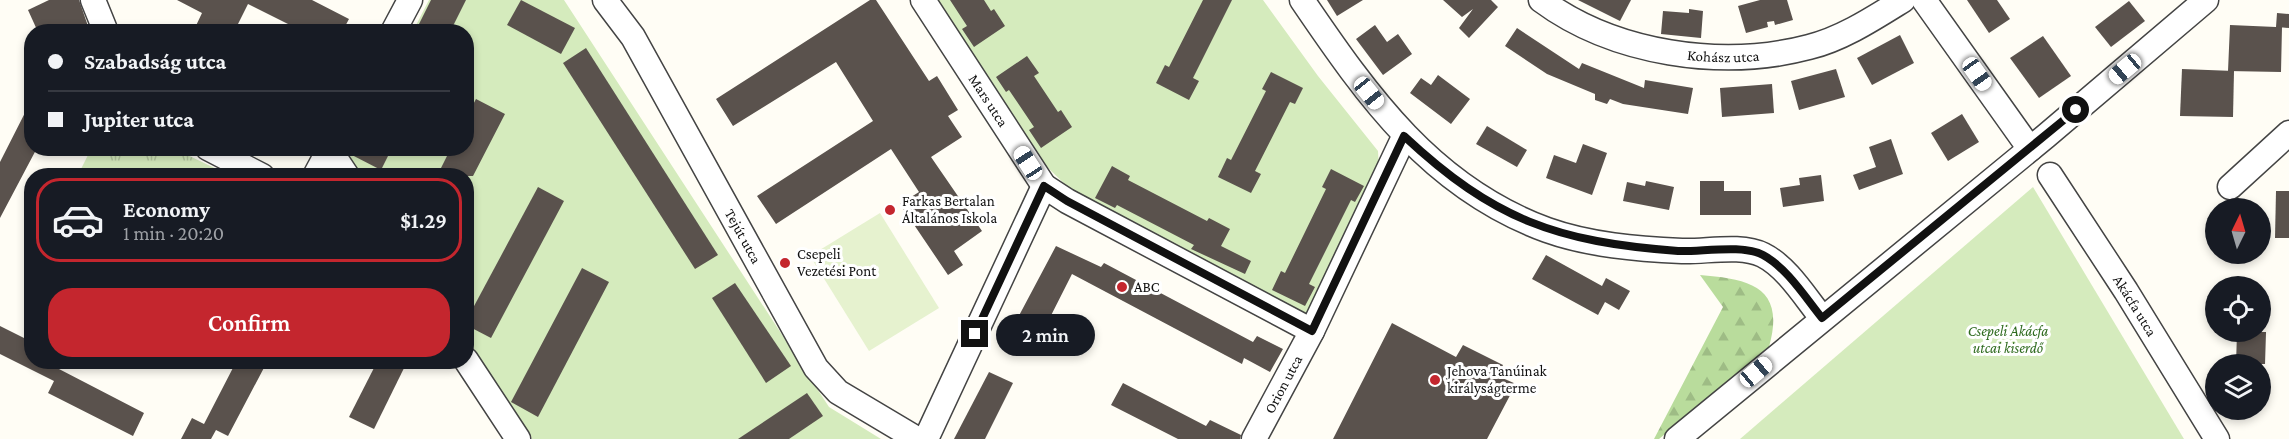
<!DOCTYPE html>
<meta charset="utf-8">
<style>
body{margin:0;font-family:"Crimson Pro",serif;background:#242831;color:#f1f3f6;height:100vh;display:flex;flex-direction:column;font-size:22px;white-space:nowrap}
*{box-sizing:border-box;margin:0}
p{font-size:20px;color:#9ea1a6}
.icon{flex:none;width:33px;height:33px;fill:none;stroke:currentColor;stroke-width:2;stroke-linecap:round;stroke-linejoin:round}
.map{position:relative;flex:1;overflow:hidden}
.panel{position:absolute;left:24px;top:168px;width:450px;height:201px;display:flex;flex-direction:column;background:#171b24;border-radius:24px;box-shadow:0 3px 9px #0003}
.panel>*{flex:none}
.top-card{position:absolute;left:24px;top:24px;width:450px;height:132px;border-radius:24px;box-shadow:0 3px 9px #0003;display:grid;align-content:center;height:132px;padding:0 24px;background:#171b24}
.needle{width:39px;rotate:5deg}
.tools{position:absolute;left:2205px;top:198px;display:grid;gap:12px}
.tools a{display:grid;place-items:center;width:66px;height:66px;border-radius:50%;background:#171b24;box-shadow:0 3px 9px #0003;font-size:30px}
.end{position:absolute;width:27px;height:27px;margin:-14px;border:8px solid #111;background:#fff;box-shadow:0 0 0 3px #fff}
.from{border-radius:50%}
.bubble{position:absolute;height:42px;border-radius:21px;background:#171b24;box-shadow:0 3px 9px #0003;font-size:20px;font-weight:600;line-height:42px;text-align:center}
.car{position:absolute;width:18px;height:36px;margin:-18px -9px;border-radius:8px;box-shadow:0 0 4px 2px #0007;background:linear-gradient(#fff 24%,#345 0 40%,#fff 0 76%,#345 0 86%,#fff 0)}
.top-card b{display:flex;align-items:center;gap:21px;height:57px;font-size:22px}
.top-card b+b{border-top:2px solid #363941}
.top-card i{width:15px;height:15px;background:#f1f3f6}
ul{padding:10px 0 0;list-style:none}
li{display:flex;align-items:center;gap:18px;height:84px;margin:0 12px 9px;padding:0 12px;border:3px solid transparent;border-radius:24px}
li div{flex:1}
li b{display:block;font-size:22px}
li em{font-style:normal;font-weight:600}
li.current{border-color:#c4262e}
li>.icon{width:54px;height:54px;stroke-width:1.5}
.action{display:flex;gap:12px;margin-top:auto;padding:12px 24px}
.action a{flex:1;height:69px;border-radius:24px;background:#c4262e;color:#fff;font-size:24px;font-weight:600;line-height:69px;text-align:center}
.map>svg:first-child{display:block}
.grass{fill:url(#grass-tufts)}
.forest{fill:url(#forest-firs)}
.park{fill:#d5ebbd}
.pitch{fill:#e6f2cf}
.building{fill:#5a524d}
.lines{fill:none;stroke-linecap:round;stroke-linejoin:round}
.minor-casing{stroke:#444;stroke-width:27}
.minor{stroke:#fff;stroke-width:24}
.route{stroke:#111;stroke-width:8}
.poi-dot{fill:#c4262e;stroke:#fff;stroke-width:2}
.labels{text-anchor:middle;stroke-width:6;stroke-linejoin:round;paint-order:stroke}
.street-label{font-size:15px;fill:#111;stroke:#fff}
.poi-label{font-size:15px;fill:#111;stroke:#fff;text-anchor:start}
.park-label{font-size:15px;font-style:italic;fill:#2f6b1f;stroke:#fff}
</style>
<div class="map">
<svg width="2289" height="439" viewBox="0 0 2289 439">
<defs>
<pattern id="grass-tufts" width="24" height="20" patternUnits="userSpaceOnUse" patternTransform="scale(1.5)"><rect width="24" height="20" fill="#d5ebbd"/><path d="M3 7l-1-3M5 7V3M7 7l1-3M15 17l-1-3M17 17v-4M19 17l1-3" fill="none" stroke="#b6c8a1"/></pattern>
<pattern id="forest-firs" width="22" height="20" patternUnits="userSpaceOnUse" patternTransform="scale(1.5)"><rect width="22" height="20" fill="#b9dc9c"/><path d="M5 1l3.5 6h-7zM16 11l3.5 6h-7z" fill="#9ebc85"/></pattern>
</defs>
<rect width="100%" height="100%" fill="#fffdf5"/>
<!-- grass -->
<polygon class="grass" points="91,149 175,149 229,175 78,175"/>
<!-- forest -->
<path class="forest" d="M1700,275C1750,279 1786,287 1769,347L1659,439H1654L1723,307Z"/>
<!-- park -->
<g class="park">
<polygon points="429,0 564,0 829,407 881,439 532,439 467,338 466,176 360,175 349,159 354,149 466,148 466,32 413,31"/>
<polygon points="936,0 1263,0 1318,76 1378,151 1379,169 1307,313 1296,313 1076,195 1044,164"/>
<polygon points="2033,187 2184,439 1740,439"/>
</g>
<!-- pitch -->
<polygon class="pitch" points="880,213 939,308 869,351 810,256"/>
<!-- building -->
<g class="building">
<polygon points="49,0 79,0 90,32 38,32 28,10"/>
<polygon points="177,0 312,0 349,19 342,32 287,32 290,25 248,4 234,32 193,32 202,13"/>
<polygon points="431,0 466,0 450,32 415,32"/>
<polygon points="521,0 575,28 561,54 507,25"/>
<polygon points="870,0 876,0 929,81 937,76 958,110 948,116 962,137 931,157 982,231 954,251 963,265 948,275 900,204 919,192 891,149 776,224 757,196 873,121 836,62 733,126 716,99"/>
<polygon points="950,0 984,0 991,11 994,9 1005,26 974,47 962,29 967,26"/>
<polygon points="1203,0 1232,0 1193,78 1199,81 1189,100 1156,83 1165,65 1169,67"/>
<polygon points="1327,0 1363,0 1337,16"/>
<polygon points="1443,0 1491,0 1498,7 1469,38 1459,28 1473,9 1462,17"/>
<polygon points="1578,0 1631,0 1620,21"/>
<polygon points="1760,0 1787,0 1793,20 1775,25 1774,21 1767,22 1768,27 1746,33 1738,6"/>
<polygon points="1967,0 1997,0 2010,19 1989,33"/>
<polygon points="2129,1 2145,21 2111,47 2095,27"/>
<polygon points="1689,9 1703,11 1701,38 1661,34 1663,11 1689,13"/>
<polygon points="2277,13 2289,14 2289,28 2278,27 2282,27 2281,72 2228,71 2230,25 2276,27"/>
<polygon points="1375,25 1387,42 1398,34 1412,54 1383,75 1356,39"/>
<polygon points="1517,28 1579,69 1582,63 1644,88 1645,80 1693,88 1688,114 1623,104 1610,99 1607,104 1595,100 1595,94 1547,74 1505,46"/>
<polygon points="1900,35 1914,63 1872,85 1857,58"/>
<polygon points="2043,36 2071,76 2039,98 2010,58"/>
<polygon points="586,48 718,255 695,269 563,63"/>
<polygon points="1027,56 1039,73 1034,76 1058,112 1061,110 1072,127 1041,148 1029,130 1034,127 1009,90 1006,92 996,77"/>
<polygon points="1836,69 1845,97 1799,110 1791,81"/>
<polygon points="2182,69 2234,71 2233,117 2180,116"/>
<polygon points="1271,72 1303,88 1295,104 1290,102 1255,171 1261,174 1251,193 1218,177 1227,158 1231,160 1266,91 1262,89"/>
<polygon points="1438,75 1470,99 1451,124 1410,93 1421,78 1431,85"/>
<polygon points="1772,84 1774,113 1722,117 1720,88"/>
<polygon points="32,99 32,148 37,148 0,218 0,162"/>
<polygon points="476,99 505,114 473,176 437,176 451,148 466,148 466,118"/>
<polygon points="1962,114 1979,142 1948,161 1931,133"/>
<polygon points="1487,126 1527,150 1517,167 1476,144"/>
<polygon points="1891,139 1903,174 1859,190 1853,175 1876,167 1869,147"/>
<polygon points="1583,144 1607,153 1592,195 1546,178 1554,155 1576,163"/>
<polygon points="346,148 392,148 381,170 350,154"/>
<polygon points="1112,166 1130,176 1128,180 1207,221 1209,218 1230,229 1221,246 1251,261 1245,274 1191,249 1194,245 1117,205 1115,208 1095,198"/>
<polygon points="1331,169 1364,186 1355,202 1351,200 1309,284 1315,287 1305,306 1272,290 1281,271 1285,273 1326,189 1322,187"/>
<polygon points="1821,175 1824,201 1783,207 1780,188 1800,185 1799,178"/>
<polygon points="1646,181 1674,187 1669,210 1623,201 1627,182 1645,186"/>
<polygon points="1700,181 1724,181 1724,191 1751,191 1751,215 1700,215"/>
<polygon points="538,187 564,201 491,338 466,325 466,321"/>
<polygon points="2276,191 2289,191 2289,238 2275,238"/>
<polygon points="1056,246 1101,267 1104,263 1253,342 1257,336 1283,349 1270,372 1244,358 1242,364 1072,274 1031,355 1006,340"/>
<polygon points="1546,255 1602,286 1606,278 1630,291 1619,310 1605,302 1598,315 1532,279"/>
<polygon points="582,268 609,282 538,417 511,402"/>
<polygon points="735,283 791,366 766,383 712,298"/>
<polygon points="1392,323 1456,357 1463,345 1503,365 1498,376 1516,384 1487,439 1333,439"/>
<polygon points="0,326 32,342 32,362 63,362 59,369 144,413 133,436 48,393 54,381 0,354"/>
<polygon points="2237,332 2266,332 2265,364 2236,364"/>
<polygon points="236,362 267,362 228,436 216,430 211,439 181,439 192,418 204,424"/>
<polygon points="377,362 407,362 374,429 349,417"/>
<polygon points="989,372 1013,383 985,439 954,439"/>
<polygon points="1123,383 1206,426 1210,420 1241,435 1240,439 1178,439 1111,405"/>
<polygon points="807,393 823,416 789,439 738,439"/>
</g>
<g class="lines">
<!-- minor casing -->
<g class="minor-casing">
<g id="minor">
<polyline points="93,0 106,32"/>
<path id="s1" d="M605,0L633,37L816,368L838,392L917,439"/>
<path id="s2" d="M923,0L1044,186L1067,201L1312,331"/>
<path d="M1302,0C1368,97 1432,188 1547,230C1589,245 1637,249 1682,251C1706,252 1741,244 1763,255C1787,267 1805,297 1822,318"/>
<path id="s3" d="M1541,0C1614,54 1722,70 1809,47C1842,39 1874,18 1903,0"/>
<polyline points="1924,0 2030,149"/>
<polyline points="393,32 410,0"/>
<polyline points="208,148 262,176"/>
<polyline points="329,149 347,176"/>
<path id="s4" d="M2050,175L2126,291L2217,439"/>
<polyline points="315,176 330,148"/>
<polyline points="2230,187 2289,133"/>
<polyline points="466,360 518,439"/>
<polyline points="926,439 1044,186"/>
<path id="s5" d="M1254,439L1312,331L1404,137"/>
<polyline points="1677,439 2046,136 2206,0"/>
</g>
</g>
<!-- minor -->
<use href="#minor" class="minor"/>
</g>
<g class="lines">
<!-- route -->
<path class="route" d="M975,334L1044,186L1067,201L1312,331L1404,136C1494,220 1557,242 1678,251C1701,252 1743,244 1763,255C1787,268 1805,297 1822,318L2076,110"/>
</g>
<!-- markers -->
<g class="poi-dot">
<circle cx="890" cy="210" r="6"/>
<circle cx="785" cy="263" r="6"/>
<circle cx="1122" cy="287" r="6"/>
<circle cx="1435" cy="380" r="6"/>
</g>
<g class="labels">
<!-- street labels -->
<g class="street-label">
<text dy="5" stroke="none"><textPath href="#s3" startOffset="194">Kohász utca</textPath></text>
<text dy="5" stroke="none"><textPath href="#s2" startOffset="120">Mars utca</textPath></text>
<text dy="5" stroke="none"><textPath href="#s1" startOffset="274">Tejút utca</textPath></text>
<text dy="5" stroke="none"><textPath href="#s4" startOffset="156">Akácfa utca</textPath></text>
<text dy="5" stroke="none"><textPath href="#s5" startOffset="62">Orion utca</textPath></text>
</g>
<!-- poi labels -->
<g class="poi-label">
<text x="902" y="206">Farkas Bertalan<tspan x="902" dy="17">Általános Iskola</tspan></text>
<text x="797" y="259">Csepeli<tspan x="797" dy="17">Vezetési Pont</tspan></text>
<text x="1134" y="292">ABC</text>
<text x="1447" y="376">Jehova Tanúinak<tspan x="1447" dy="17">királyságterme</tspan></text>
</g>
<!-- park labels -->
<g class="park-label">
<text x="2008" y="336">Csepeli Akácfa<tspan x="2008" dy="17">utcai kiserdő</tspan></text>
</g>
</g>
</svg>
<div class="tools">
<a><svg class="needle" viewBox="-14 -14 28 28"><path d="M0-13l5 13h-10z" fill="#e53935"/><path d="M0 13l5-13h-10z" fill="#9ea1a6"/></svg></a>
<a><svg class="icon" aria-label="locate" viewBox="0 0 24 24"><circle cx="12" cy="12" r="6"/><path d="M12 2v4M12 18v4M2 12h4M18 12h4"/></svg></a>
<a><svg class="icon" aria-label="layers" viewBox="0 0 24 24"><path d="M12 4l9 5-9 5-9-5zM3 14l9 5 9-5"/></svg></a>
</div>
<i class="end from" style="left:2076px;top:110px"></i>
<i class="end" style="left:975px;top:334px"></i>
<div class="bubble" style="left:996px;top:314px;width:99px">2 min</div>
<i class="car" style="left:2125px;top:69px;rotate:230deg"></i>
<i class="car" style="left:1977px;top:74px;rotate:145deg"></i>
<i class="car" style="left:1369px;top:93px;rotate:141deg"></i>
<i class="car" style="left:1028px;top:163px;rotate:327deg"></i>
<i class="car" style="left:1756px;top:372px;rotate:50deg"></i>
<div class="top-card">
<b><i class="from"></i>Szabadság utca</b>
<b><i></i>Jupiter utca</b>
</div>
<section class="panel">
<ul>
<li class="current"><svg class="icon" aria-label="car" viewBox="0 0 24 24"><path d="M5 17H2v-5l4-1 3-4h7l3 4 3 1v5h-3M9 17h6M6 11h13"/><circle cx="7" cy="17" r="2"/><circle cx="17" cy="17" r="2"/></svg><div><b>Economy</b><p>1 min · 20:20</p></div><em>$1.29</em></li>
</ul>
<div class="action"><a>Confirm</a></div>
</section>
</div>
